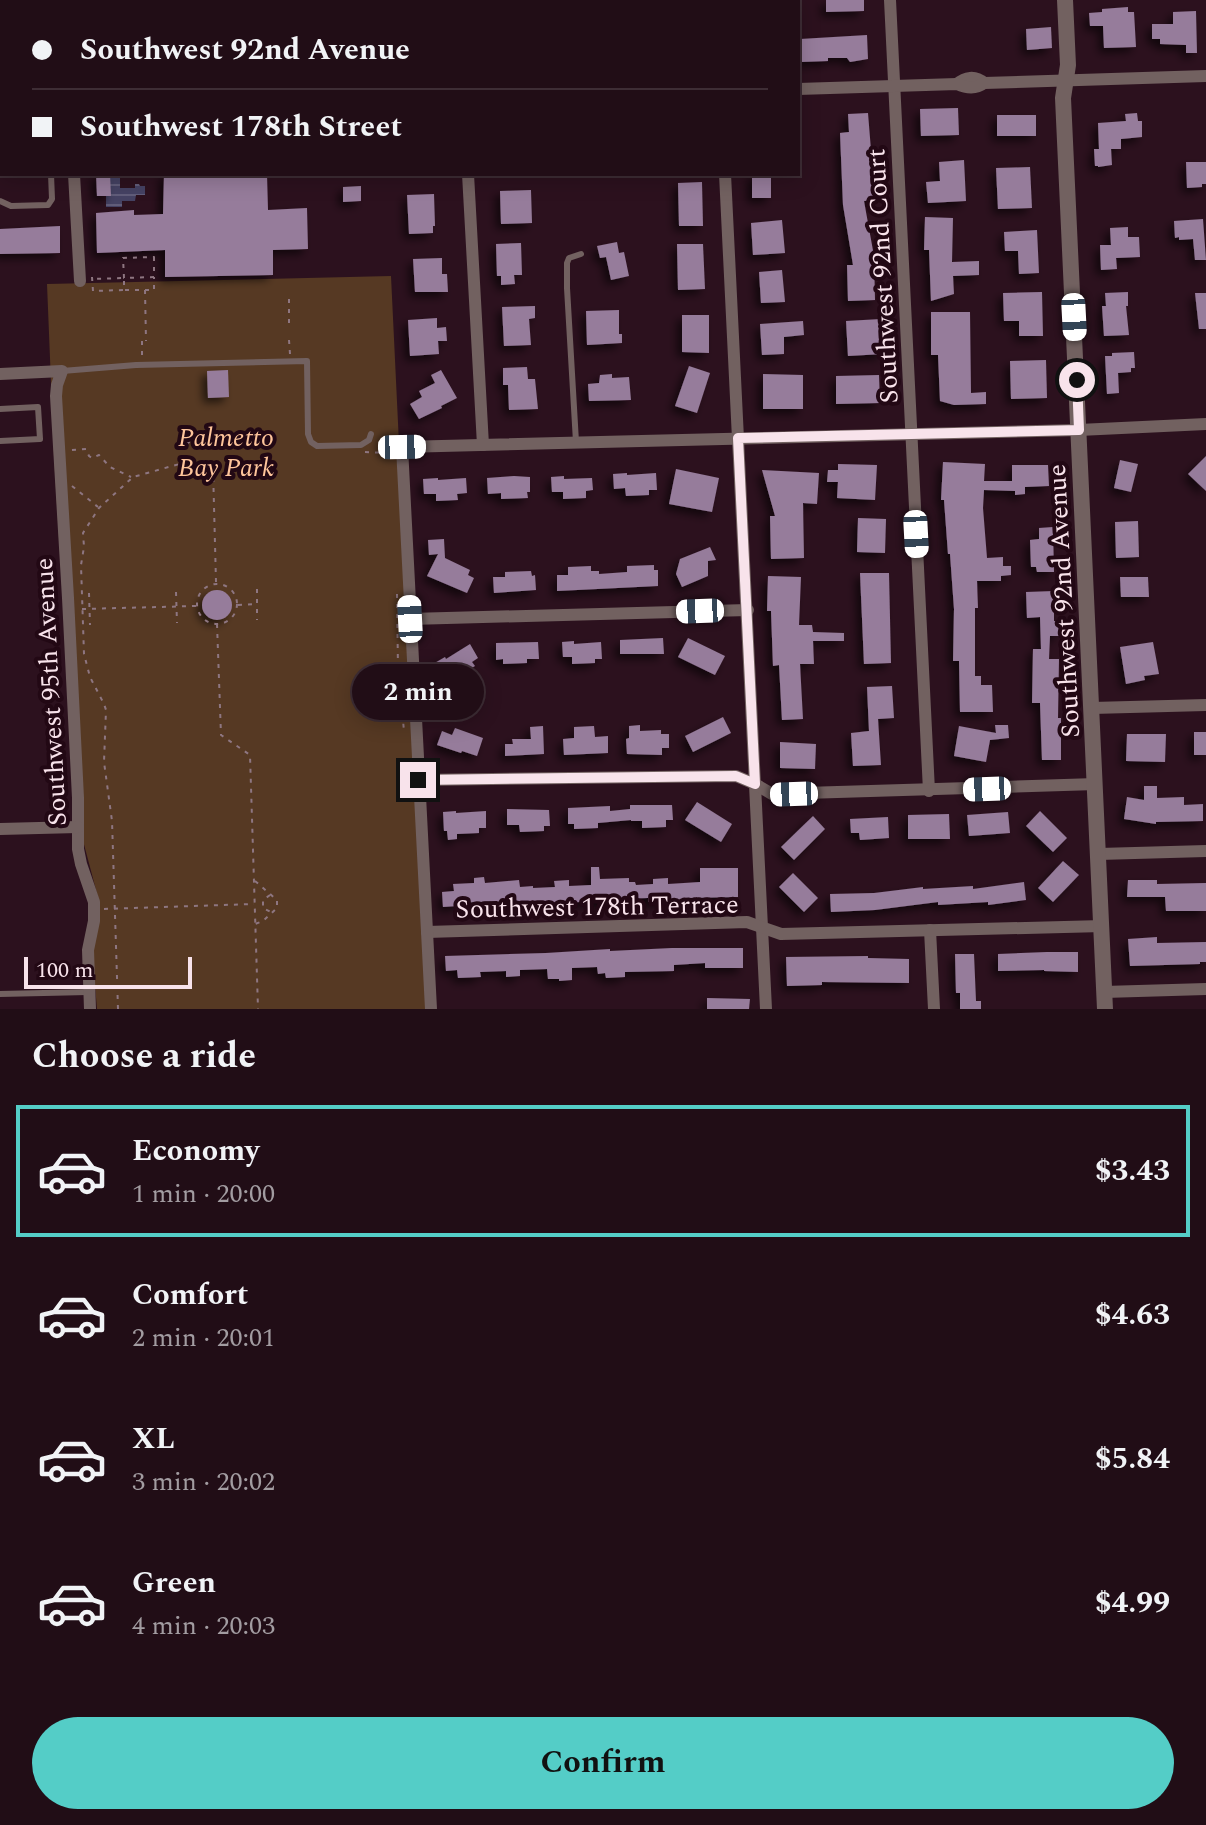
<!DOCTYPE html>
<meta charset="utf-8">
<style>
body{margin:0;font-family:Spectral,serif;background:#2d1b23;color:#f1f3f6;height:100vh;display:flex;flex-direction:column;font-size:30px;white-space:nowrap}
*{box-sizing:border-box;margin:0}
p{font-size:26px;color:#a29ca1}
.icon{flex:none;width:44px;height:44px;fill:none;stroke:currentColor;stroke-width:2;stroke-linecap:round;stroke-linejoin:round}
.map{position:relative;height:1009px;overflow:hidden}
.panel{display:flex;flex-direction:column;background:#210d16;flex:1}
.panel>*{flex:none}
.hud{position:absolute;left:0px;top:0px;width:800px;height:176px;box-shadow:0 4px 20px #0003,0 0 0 2px #3e2d35;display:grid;align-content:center;height:176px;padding:0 32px;background:#210d16}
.scale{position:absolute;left:24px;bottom:20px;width:168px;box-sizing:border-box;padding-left:8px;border:4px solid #f8e3eb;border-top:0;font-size:22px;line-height:28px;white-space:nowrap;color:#f8e3eb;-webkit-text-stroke:6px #220814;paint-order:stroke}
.end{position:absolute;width:36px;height:36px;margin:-18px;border:10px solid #f8e3eb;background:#111;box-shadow:0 0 0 4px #111}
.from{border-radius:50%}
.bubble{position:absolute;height:56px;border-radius:28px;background:#210d16;box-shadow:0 4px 20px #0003,0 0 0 2px #3e2d35;font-size:26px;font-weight:700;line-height:56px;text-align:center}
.car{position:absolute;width:24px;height:48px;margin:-24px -12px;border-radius:10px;box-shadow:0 0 6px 2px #0007;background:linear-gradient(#fff 24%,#345 0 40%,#fff 0 76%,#345 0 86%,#fff 0)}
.hud b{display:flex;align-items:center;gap:28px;height:76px;font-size:30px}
.hud b+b{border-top:2px solid #3e2d35}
.hud i{width:20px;height:20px;background:#f1f3f6}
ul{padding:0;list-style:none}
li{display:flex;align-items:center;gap:24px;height:132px;margin:0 16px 12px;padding:0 16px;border:4px solid transparent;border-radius:0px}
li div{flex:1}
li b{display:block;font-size:30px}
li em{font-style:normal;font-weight:700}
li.on{border-color:#54cdc7}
li>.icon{width:72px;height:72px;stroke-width:1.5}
h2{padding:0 32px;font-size:36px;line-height:96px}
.cta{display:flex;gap:16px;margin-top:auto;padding:16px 32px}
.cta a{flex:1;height:92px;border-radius:48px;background:#54cdc7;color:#111;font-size:32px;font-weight:700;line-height:92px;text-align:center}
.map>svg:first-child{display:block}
.green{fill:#563923}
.water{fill:url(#water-rules)}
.building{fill:#967c9b;filter:url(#shadow)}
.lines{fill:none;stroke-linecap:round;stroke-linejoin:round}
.path{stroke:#8e7681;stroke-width:2;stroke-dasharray:4 6;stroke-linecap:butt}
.service{stroke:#726160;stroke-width:6}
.minor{stroke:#726160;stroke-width:12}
.tertiary{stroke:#726160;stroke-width:16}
.route{stroke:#f8e3eb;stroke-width:10}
.labels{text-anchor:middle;stroke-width:8;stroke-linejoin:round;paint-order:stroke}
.street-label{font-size:26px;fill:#f8e3eb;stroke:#220814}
.park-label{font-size:26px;font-style:italic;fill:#fec59b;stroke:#220814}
</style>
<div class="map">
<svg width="1206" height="1009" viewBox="0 0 1206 1009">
<defs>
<pattern id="water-rules" width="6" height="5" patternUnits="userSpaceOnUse" patternTransform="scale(2)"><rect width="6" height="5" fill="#454263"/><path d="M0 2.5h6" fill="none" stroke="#615d7a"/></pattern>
<filter id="shadow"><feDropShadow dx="-5" dy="5" stdDeviation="4" flood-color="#0009"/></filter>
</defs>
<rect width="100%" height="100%" fill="#2c111e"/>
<!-- green -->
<polygon class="green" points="391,276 426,1009 97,1009 92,949 100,905 76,814 54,457 47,284"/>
<!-- water -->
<polygon class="water" points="107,178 120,178 120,188 135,188 135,184 139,184 140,186 145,186 145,195 136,195 135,201 122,201 122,207 106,207 106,196 110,196"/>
<!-- building -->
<g class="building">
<polygon points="826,0 864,0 864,11 826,12"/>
<polygon points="1128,7 1128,12 1134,12 1136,47 1104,48 1103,26 1090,26 1089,13 1102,12 1102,9"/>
<polygon points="1196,11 1197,53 1186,53 1186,45 1160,44 1160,39 1152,39 1152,24 1173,24 1173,12"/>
<polygon points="1051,27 1052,48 1027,50 1026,29"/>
<polygon points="867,35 868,59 850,62 847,58 828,58 828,61 801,62 800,39"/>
<polygon points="958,108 959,135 921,136 920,109"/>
<polygon points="868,113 875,200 864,201 874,256 875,300 848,301 847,265 853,265 843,205 840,133 849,132 848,114"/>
<polygon points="1137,113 1138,121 1142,121 1142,137 1121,139 1121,149 1111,149 1112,165 1098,167 1098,166 1095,166 1094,149 1099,149 1098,123 1126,121 1125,114"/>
<rect x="997" y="115" width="39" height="21"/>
<polygon points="964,160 966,201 928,203 926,182 940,181 939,162"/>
<polygon points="1186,162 1206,162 1206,184 1202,184 1202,187 1187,188"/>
<polygon points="1030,167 1032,208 998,209 996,168"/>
<polygon points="96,174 110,174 111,196 97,196"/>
<polygon points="164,174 267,174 268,210 307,208 308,249 273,250 273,275 165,277 165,250 97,253 96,213 134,210 134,215 163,214"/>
<rect x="752" y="174" width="19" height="24"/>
<polygon points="702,182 703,226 679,226 678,183"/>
<polygon points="361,186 361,201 343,202 343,187"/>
<polygon points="531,190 532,223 501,224 500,191"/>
<polygon points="434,194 435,226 433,226 433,233 409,234 407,195"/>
<polygon points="925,217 953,218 952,262 979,261 979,275 953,276 954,294 931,301 929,250 924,250"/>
<polygon points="1203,219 1206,260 1195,260 1193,239 1179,240 1179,237 1175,238 1174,221"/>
<polygon points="782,220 785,253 753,255 751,223"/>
<polygon points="60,226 60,253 0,254 0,229"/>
<polygon points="1128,227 1128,237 1139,237 1140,257 1116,258 1117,269 1101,270 1100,245 1111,245 1110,228"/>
<polygon points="1037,230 1039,273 1019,274 1018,251 1005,251 1004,232"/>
<polygon points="617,242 619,253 624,252 629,276 611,280 606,257 600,258 597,246"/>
<polygon points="521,243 522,275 514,275 515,284 501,285 501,276 497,276 496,244"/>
<polygon points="677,244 703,244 705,289 678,290"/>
<polygon points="442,258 442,274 447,274 448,292 415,292 413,259"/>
<polygon points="782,270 785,302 761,303 759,272"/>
<polygon points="1042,292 1043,336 1019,336 1019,321 1004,321 1003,293"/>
<polygon points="1128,292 1128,306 1126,306 1129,335 1104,336 1102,306 1106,306 1105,293"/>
<polygon points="1195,293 1206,293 1206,329 1199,329"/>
<polygon points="535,306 535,318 529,319 531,345 504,346 502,307"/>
<polygon points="619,310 619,334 622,334 622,343 587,345 586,311"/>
<polygon points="931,312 970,312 971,393 986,392 986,404 954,405 940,401 938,355 931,355"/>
<polygon points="682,315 709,315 709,353 682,352"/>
<polygon points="437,318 437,328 446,327 447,341 438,341 439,354 410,356 408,320"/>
<polygon points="881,319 883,354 848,356 846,321"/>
<polygon points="803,321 804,335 784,337 784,354 762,355 760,324"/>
<polygon points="1134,352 1135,368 1131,368 1131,372 1118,373 1119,393 1107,394 1105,356 1112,356 1112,353"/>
<polygon points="1046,360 1047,398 1011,399 1010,361"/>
<polygon points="689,366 710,373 697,413 675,406"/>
<polygon points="527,367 528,379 535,379 538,409 509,410 508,385 503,385 503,368"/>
<polygon points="228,370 229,397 208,398 207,371"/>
<polygon points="441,370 457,398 441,406 442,408 419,419 410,404 422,397 419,391 435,383 431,375"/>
<polygon points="612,374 612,378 629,377 631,400 589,401 588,384 599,383 600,375"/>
<polygon points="763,374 803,375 803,409 763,409"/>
<polygon points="879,375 880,403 836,404 836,376"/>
<polygon points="1206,456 1206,491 1188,474"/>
<polygon points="1120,460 1138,464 1131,492 1114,488"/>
<polygon points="943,462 985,464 984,481 1012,481 1012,465 1048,465 1049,486 1025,487 1025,494 1015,495 1015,491 984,490 983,508 987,558 1003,557 1003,566 1011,566 1011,575 1001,576 1001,581 977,581 978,608 975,608 975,676 981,676 981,685 992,685 993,712 960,712 959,661 953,661 954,609 950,554 948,554 944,500 941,500"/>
<polygon points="838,464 877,465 875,500 837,498 838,482 827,482 828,470 838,470"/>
<polygon points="676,469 719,478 712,512 669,504"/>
<polygon points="762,470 819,473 817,504 803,503 804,558 771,559 770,516 775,516"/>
<polygon points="627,473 627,475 656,473 657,490 649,490 649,495 626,496 625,488 614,489 613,474"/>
<polygon points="514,476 530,477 530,492 527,492 528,498 501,499 501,493 488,494 487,478"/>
<polygon points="564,476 564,479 592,478 593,490 586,491 586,498 563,499 563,492 552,492 551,477"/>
<polygon points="438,478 438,480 466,478 467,493 457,494 458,500 436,501 436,494 424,494 423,479"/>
<polygon points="858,518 886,519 885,553 857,552"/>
<polygon points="1138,521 1139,557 1116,558 1115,522"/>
<polygon points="1053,527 1054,572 1037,572 1036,567 1031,567 1030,540 1039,539 1039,528"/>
<polygon points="444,539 445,558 470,570 468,575 474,578 467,593 427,576 438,554 429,555 428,540"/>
<polygon points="710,547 716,560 708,561 708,576 682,587 676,574 680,559"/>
<polygon points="654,565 654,570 658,570 658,586 557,591 557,575 568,575 568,567 591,566 591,571 599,571 599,574 627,572 627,566"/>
<polygon points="531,571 532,576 535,575 536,590 494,593 493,577 505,577 505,572"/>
<polygon points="860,573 889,573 891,663 864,664"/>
<polygon points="768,576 801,577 799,625 812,625 813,632 844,633 844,641 813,641 814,664 800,664 803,719 782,720 779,665 773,666 771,611 767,611"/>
<polygon points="1120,577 1148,577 1149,597 1121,597"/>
<circle cx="217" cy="605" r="15"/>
<polygon points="1054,591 1054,621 1058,621 1059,636 1050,636 1049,659 1059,659 1058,718 1061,718 1061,760 1042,760 1040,703 1032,703 1033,649 1041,649 1040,617 1027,618 1026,592"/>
<polygon points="663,638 664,654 620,654 620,640"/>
<polygon points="688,638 725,656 715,675 678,657"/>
<polygon points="574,641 574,644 601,642 602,659 595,659 595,663 572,664 572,657 563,657 562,642"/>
<polygon points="538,642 539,659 527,659 527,663 503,664 503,659 496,660 496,643"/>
<polygon points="1153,642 1159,674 1144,676 1145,680 1126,684 1120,647"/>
<polygon points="470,644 478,658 472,662 475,666 455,678 451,671 441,677 433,664 445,657 446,659"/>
<polygon points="892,686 894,718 878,719 881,765 853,766 851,733 869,731 867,687"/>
<polygon points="723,717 731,733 693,752 685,736"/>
<polygon points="640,725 640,731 661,730 661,734 669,734 669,748 662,748 662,755 627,754 626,739 629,738 629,726"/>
<polygon points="995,725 1008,725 1009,738 990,740 986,762 954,756 959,726 996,733"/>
<polygon points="543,726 544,754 505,756 505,744 513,744 512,739 531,739 530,727"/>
<polygon points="594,726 595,737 608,736 608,753 564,755 563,739 574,738 574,727"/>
<polygon points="455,728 483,738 477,756 462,751 461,753 437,745 442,731 452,735"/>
<rect x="1194" y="732" width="12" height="23"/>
<polygon points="1127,734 1166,734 1165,762 1126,761"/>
<polygon points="780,742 816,744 815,769 780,768"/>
<polygon points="1144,786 1157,786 1157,798 1184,797 1184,805 1203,804 1203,821 1156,822 1156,824 1124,819 1127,797 1144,800"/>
<polygon points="697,802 732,824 721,842 685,820"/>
<polygon points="630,805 672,805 673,820 666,820 666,827 642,828 642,821 631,821 631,820 598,823 598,828 574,829 574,824 568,824 568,808 610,806 610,811 630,809"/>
<polygon points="507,809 549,810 550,826 544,826 544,831 520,832 519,825 507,825"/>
<polygon points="456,811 456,813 486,811 486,828 479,828 479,833 457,834 457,839 448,840 447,831 444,831 443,812"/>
<polygon points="1040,811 1067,838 1053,852 1026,826"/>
<polygon points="1008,812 1010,833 969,836 967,815"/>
<polygon points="949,814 950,839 908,839 908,815"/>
<polygon points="813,816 825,829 794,860 781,847"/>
<polygon points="888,817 889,838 860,840 859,833 851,833 850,819"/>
<polygon points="1063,861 1079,875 1053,902 1038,888"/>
<polygon points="591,867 599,867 600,879 629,878 629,882 635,882 636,885 653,884 653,879 668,878 668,884 700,882 700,868 738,868 738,897 687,898 687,900 648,902 648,898 609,899 610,903 596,903 596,901 547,904 547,902 497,905 497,901 457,903 457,906 443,907 442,892 454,891 453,884 474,883 474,878 484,877 485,883 519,880 520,887 533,886 533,888 555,887 554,881 569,880 569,886 591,885"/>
<polygon points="793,873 818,898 804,912 779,887"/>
<polygon points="1128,880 1157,880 1157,884 1206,883 1206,911 1166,911 1165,897 1127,897"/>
<polygon points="1024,882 1026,900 988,905 988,902 938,905 938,902 875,910 831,912 830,894 874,893 923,887 923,889 973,886 973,889"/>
<polygon points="1157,937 1157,943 1206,942 1206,962 1200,962 1200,964 1130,966 1128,939"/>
<polygon points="672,948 743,948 743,968 705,968 705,963 674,965 674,971 625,972 625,977 606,978 605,973 598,974 597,967 572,968 572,980 559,981 559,979 548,979 547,969 520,970 520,976 506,977 506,971 480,972 481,977 458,978 457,970 446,971 445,956 546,953 610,949 610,951"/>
<polygon points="1047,952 1078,952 1078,972 1044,971 1044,970 998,971 998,954"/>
<polygon points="955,954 974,954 976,1001 981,1001 981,1009 960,1009 960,993 956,993"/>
<polygon points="868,956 868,958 909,959 909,983 822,982 822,985 787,986 786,957"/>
<polygon points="707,998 750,999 749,1009 707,1009"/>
</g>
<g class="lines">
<!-- path -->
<g class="path">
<polygon points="154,257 154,277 124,278 123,258"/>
<polyline points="92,277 93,291 124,290 124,278 93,279"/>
<polyline points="125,290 154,290 154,277"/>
<polyline points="145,290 146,341"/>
<polyline points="289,299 289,327"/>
<polyline points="289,340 290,354"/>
<polyline points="142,341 142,356"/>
<polyline points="187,444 190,441"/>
<polyline points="227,444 233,447"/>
<polyline points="72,450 86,449 89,456 92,458 99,455 110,467 131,477"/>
<polyline points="365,452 391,453"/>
<polyline points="213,468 216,582"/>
<polyline points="72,486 98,507"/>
<circle cx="217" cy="604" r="20"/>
<polyline points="257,589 257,620"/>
<polyline points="176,592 177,623"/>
<polyline points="89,593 90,625"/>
<polyline points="397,594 398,669 404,731"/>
<polyline points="238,605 255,604"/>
<polyline points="82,609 196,606"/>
<polyline points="217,624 221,735 250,755 258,1009"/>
<polyline points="255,881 277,900 277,908 263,921 255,924"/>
<polyline points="270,895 263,900 263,908 271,912"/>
<polyline points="104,909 254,904"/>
<polyline points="118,1009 112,821 104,762 106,710 104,704 90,677 84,654 81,565 84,547 83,533 99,508 133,477 183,463 191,458"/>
</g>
<!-- service -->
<g class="service">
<polyline points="284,0 284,2"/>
<polyline points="0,148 2,149"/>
<polyline points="0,201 11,206 48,205 52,199 51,174"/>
<polyline points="62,371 136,365 307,361 308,434 311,442 317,446 361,445 369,440 371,434"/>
<polyline points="0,409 38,407 40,439 0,441"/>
<polyline points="576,442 567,288 567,263 569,258 581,254"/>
<polyline points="0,994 88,992"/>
</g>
<!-- minor -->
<g class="minor">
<polyline points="32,0 32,2"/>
<polyline points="373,0 373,2"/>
<polyline points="716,0 717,2"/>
<polyline points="890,0 929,791"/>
<path d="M957,84C965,77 975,75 984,83"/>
<path d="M798,89L957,84C966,88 975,90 984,83L1206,76"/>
<polyline points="0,115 2,115"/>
<polyline points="74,174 80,281"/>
<polyline points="468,174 483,445"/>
<polyline points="725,174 766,1009"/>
<polyline points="0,374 62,371 57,385 56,396 68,598 78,798 78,849 81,864 94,902 94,921 88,950 90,1009"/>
<polyline points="410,619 748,610"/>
<polyline points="1092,708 1206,705"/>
<polyline points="418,780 736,776 755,784 772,794 1096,784"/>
<polyline points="0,829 78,827"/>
<polyline points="1099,854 1206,851"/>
<polyline points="930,930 934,1009"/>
<polyline points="427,932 747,922 781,934 1103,926"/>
<polyline points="1104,992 1206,989"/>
<polyline points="431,1009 402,447 1079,430 1206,424"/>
</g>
<!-- tertiary -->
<polyline class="tertiary" points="1065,0 1068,65 1063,98 1105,1009"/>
</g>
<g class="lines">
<!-- route -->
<polyline class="route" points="418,780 736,776 755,784 738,438 1079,430 1077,380"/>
</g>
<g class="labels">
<!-- street labels -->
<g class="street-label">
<text transform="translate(882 276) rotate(-93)" y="9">Southwest 92nd Court</text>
<text transform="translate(1063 601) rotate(-93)" y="9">Southwest 92nd Avenue</text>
<text transform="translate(50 692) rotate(-93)" y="9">Southwest 95th Avenue</text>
<text transform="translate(597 906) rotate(-1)" y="9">Southwest 178th Terrace</text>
</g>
<!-- park labels -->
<g class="park-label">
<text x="226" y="446">Palmetto<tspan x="226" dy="30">Bay Park</tspan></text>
</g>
</g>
</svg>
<div class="scale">100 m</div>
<i class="end from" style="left:1077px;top:380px"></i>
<i class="end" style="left:418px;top:780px"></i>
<div class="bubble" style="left:352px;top:664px;width:132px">2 min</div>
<i class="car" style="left:1074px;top:317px;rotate:177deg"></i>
<i class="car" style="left:402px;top:447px;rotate:89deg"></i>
<i class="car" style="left:916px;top:534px;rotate:177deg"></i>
<i class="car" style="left:700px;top:611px;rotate:268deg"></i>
<i class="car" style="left:410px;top:619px;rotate:357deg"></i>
<i class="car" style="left:987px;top:789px;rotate:268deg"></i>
<i class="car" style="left:794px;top:794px;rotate:268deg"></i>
<div class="hud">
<b><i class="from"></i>Southwest 92nd Avenue</b>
<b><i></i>Southwest 178th Street</b>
</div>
</div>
<section class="panel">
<h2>Choose a ride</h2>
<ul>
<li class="on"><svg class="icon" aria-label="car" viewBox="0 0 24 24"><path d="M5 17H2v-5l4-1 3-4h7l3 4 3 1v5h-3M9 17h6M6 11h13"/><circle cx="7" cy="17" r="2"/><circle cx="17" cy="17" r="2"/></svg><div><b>Economy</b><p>1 min · 20:00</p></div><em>$3.43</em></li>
<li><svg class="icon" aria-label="car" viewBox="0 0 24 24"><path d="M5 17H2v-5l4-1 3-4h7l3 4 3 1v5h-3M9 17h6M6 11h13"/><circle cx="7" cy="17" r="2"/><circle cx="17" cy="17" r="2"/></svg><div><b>Comfort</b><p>2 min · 20:01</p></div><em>$4.63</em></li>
<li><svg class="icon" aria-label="car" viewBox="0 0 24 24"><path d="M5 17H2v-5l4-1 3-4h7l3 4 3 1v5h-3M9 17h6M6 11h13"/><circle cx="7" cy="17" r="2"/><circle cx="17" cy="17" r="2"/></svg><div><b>XL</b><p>3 min · 20:02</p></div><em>$5.84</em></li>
<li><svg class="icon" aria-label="car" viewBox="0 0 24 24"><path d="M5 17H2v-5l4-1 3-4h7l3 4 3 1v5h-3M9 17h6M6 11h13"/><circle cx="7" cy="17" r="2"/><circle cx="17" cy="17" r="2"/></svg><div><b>Green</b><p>4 min · 20:03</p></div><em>$4.99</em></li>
</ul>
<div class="cta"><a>Confirm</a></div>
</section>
